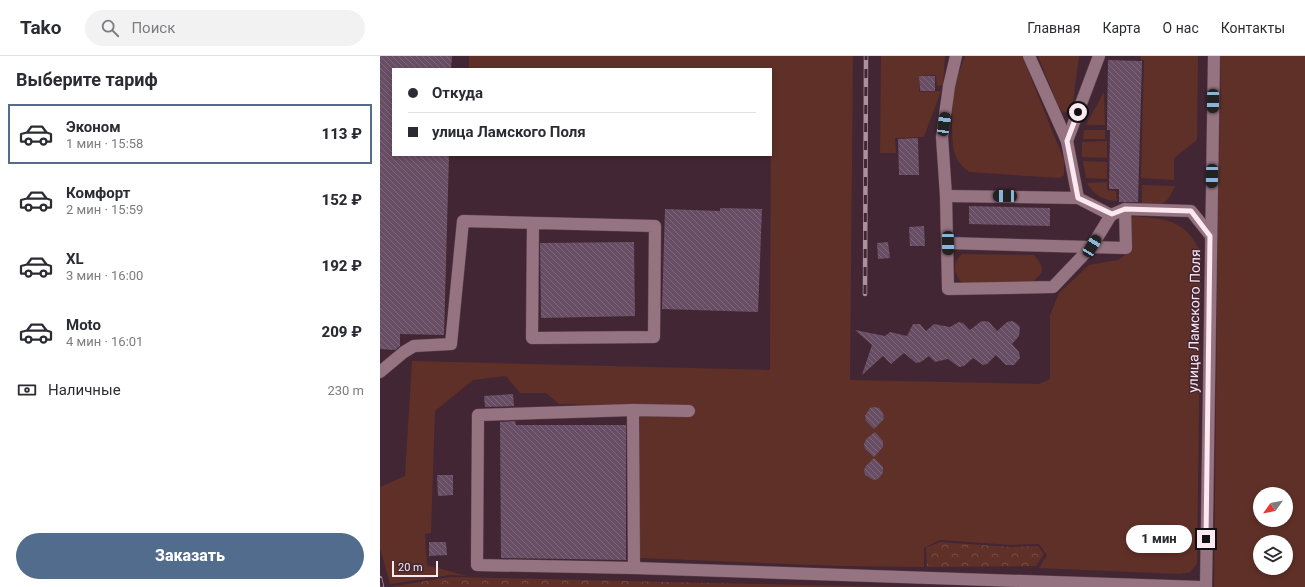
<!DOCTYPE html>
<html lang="ru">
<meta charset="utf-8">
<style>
body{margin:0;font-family:Roboto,sans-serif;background:#f2f2f3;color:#2b2b33;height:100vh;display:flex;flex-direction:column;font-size:15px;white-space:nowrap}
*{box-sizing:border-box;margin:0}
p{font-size:13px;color:#7c7c81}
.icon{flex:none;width:22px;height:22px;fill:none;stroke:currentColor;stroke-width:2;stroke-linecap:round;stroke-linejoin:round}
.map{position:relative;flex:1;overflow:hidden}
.details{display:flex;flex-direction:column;background:#fff;width:380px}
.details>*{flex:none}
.top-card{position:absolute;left:12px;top:12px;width:380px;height:88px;border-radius:0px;box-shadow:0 2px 6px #0003;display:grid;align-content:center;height:88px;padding:0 16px;background:#fff}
.needle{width:26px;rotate:237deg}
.buttons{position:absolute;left:873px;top:431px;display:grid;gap:8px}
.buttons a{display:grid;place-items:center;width:40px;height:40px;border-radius:50%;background:#fff;box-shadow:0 2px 6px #0003;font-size:20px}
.scale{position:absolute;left:12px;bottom:10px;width:46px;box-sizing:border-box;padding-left:4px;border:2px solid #fce8f0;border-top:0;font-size:11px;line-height:14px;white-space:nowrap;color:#fce8f0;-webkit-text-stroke:3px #432633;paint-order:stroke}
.end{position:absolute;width:18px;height:18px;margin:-9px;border:5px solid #fce8f0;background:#111;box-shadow:0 0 0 2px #111}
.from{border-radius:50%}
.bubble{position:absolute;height:28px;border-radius:14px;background:#fff;box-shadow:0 2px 6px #0003;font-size:13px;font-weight:800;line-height:28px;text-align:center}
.car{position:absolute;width:12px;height:24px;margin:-12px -6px;border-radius:5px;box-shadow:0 0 3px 1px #0007;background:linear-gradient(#222 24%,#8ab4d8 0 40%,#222 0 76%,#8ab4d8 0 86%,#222 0)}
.top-card b{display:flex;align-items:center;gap:14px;height:38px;font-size:15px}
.top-card b+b{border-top:1px solid #e1e1e2}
.top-card i{width:10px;height:10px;background:#2b2b33}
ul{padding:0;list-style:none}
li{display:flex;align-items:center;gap:12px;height:60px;margin:0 8px 6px;padding:0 8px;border:2px solid transparent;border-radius:0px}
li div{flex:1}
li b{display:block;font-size:15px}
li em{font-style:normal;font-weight:800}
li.active{border-color:#526c8d}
li>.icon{width:36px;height:36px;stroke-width:1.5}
h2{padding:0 16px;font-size:18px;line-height:48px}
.pay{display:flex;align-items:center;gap:10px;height:44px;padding:0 16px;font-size:15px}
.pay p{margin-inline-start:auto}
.cta{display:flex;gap:8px;margin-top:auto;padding:8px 16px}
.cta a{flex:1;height:46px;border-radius:24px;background:#526c8d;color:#fff;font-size:16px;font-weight:800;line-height:46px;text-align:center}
header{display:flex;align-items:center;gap:24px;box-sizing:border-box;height:56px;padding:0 20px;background:#fff;border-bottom:1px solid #e1e1e2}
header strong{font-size:19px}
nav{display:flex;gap:22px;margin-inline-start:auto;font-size:14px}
.search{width:280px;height:36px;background:#f2f2f3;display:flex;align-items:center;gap:10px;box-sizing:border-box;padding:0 14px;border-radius:22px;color:#7c7c81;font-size:15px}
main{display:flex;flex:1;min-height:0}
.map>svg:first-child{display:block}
.grass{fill:#5f3027;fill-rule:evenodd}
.forest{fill:url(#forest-crowns)}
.building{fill:url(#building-back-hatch)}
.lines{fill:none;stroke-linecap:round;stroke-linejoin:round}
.minor-casing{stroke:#5b424d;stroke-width:13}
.minor{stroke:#967381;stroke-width:12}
.rail-casing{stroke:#aa929d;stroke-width:4.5}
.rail{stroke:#432633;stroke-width:3;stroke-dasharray:9;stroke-linecap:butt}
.route{stroke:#fce8f0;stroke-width:5}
.labels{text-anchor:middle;stroke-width:3;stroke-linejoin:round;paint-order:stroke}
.street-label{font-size:14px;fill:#fce8f0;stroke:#432633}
</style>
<header>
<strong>Tako</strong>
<div class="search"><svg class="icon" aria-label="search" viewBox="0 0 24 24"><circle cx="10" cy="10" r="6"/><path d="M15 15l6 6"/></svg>Поиск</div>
<nav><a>Главная</a><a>Карта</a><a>О нас</a><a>Контакты</a></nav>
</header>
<main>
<section class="details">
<h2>Выберите тариф</h2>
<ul>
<li class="active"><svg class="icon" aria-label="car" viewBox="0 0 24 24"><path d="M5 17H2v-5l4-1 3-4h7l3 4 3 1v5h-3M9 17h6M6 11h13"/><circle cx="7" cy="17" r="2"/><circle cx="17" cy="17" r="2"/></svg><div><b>Эконом</b><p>1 мин · 15:58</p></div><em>113 ₽</em></li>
<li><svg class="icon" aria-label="car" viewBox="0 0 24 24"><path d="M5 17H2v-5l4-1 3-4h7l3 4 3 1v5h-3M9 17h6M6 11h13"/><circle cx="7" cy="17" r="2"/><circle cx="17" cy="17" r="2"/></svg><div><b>Комфорт</b><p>2 мин · 15:59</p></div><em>152 ₽</em></li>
<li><svg class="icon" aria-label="car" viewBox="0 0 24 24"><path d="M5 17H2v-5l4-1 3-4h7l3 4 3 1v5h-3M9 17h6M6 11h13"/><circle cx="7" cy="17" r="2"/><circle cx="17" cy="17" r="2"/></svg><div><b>XL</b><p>3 мин · 16:00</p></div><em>192 ₽</em></li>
<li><svg class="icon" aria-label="car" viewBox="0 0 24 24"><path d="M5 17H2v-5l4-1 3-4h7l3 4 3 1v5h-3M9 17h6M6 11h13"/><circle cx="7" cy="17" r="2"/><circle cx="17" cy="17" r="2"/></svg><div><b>Moto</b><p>4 мин · 16:01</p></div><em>209 ₽</em></li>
</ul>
<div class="pay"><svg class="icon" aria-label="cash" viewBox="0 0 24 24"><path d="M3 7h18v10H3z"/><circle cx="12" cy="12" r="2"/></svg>Наличные<p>230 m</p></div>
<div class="cta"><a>Заказать</a></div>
</section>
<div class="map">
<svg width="925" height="531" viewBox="0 0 925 531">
<defs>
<pattern id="forest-crowns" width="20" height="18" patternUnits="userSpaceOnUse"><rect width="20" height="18" fill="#5f3027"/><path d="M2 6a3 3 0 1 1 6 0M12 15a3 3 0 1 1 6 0" fill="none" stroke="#774e47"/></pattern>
<pattern id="building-back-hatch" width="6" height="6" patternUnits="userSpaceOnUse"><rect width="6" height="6" fill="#684e64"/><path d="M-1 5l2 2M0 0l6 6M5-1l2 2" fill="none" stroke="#7e687a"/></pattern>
</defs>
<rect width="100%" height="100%" fill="#432633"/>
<!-- grass -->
<g class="grass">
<path d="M89,0H473L470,324L659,328L670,323V259L679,237L709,209L738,204L747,198L752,185L751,160C785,163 805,162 821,197L817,508L810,516L800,518L659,512L667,499L659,488L631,489L560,484L544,492V511L460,510L260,502V358L313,352L179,348L166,337H140L126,320L93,324L55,355L51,477L45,478L47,509L87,520L70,519L10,528L0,492V431L25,420L32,305L390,314L391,13H89Z"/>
<polygon points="501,0 565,0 563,29 557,30 556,19 539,20 539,36 561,35 544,81 515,82 516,97 500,97"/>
<path d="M585,0H642L684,104V119L679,122L589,116C584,112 580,108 577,103C569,89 572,42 576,26C578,17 582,9 585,0Z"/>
<polygon points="658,0 699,0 692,53 683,57 678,49"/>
<polygon points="761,0 818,0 817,84 794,102 794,124 761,122 764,4 761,4"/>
<path d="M841,0H925V531H834L838,160ZM880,438H906V464H880ZM880,486H906V512H880Z"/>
<polygon points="724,36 725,69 706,69"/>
<polygon points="704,74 725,74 725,83 703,83"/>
<polygon points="727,85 727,102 702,101 702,86"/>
<polygon points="703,105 727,106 727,123 706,122"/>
<path d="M727,126V134L736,135L737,145C724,145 713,138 707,127Z"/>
<path d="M762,129L795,130C786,150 782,150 762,148Z"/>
<path d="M582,198L654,199C665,212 665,216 651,227L581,226C573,215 572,208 582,198Z"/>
</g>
<!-- forest -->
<g class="forest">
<polygon points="560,486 630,491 658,490 664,498 656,510 547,511 546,492"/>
<polygon points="70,521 508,531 10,531"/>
</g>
<!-- building -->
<g class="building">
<polygon points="0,0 72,0 71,13 13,13 13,99 69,99 64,279 20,278 20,290 15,294 0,293"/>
<polygon points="728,4 762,5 758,146 739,146 739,133 729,133 730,74 727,74"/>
<polygon points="539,20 555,20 555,35 540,35"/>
<polygon points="538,82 539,119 519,119 518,83"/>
<polygon points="589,150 670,152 670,170 589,168"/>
<polygon points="340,152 382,153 378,256 282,253 285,153 340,155"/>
<polygon points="544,170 545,190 530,190 529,171"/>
<polygon points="254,186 255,260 161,262 160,187"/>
<polygon points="508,186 510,202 498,203 497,187"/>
<polygon points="604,265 609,266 617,275 627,266 632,265 636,267 640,271 639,280 632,288 639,296 640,302 634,309 626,309 616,299 607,308 603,309 593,302 584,310 579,311 568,303 555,306 549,300 541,306 536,307 524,297 511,308 503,300 482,319 492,289 475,274 505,280 510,276 527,280 533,268 540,268 546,275 554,268 570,271 579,266 583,267 590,274 600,266"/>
<polygon points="133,338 134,350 105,351 104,340"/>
<polygon points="494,351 499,352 503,357 504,363 494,373 486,365 485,360 490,352"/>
<polygon points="135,365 136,369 246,369 246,504 121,502 120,366"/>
<polygon points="495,376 503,385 503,391 494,401 485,393 484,388 486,383"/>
<polygon points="494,402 503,411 503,417 498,423 494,424 485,419 484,414 486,410"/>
<polygon points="57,419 73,419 73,439 58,440"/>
<polygon points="49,486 66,486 67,499 49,500"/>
</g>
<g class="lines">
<!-- minor casing -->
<g class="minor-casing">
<g id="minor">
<polyline points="576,0 569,30 562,81 566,140 568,233 673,231 712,190 731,159"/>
<polyline points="649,0 687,85 698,142 731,159 745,153 811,155 831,180"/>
<polyline points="687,85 719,0"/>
<polyline points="566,140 698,142"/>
<polyline points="568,187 746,192 745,153"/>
<polyline points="0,316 24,296 34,290 71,288 83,165 275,170 274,281 152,282 153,167"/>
<polyline points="253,354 254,512"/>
<polyline points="309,355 253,354 98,359 97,509 254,512 820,531"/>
<polyline points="826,531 834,0"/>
</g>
</g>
<!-- minor -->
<use href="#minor" class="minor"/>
<!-- rail casing -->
<g class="rail-casing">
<g id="rail">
<polyline points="485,238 486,0"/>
<polyline points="0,522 2,531"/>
</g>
</g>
<!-- rail -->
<use href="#rail" class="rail"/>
</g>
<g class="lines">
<!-- route -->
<polyline class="route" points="698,56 687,85 698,142 732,158 745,153 811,155 830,180 826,483"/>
</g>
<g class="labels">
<!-- street labels -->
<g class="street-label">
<text transform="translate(814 265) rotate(-89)" y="5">улица Ламского Поля</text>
</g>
</g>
</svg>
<div class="buttons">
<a><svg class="needle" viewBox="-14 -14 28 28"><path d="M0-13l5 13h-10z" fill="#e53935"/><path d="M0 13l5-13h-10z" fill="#7c7c81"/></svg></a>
<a><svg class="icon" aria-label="layers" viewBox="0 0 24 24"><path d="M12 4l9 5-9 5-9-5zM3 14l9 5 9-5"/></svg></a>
</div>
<div class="scale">20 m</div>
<i class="end from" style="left:698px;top:56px"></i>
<i class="end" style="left:826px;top:483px"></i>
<div class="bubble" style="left:746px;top:469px;width:66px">1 мин</div>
<i class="car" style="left:833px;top:45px;rotate:181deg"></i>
<i class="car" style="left:564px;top:68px;rotate:8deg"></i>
<i class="car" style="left:832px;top:120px;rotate:181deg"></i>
<i class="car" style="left:625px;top:140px;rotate:271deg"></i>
<i class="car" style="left:568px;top:187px;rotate:179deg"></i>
<i class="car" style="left:712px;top:190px;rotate:31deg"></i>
<div class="top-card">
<b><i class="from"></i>Откуда</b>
<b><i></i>улица Ламского Поля</b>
</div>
</div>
</main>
